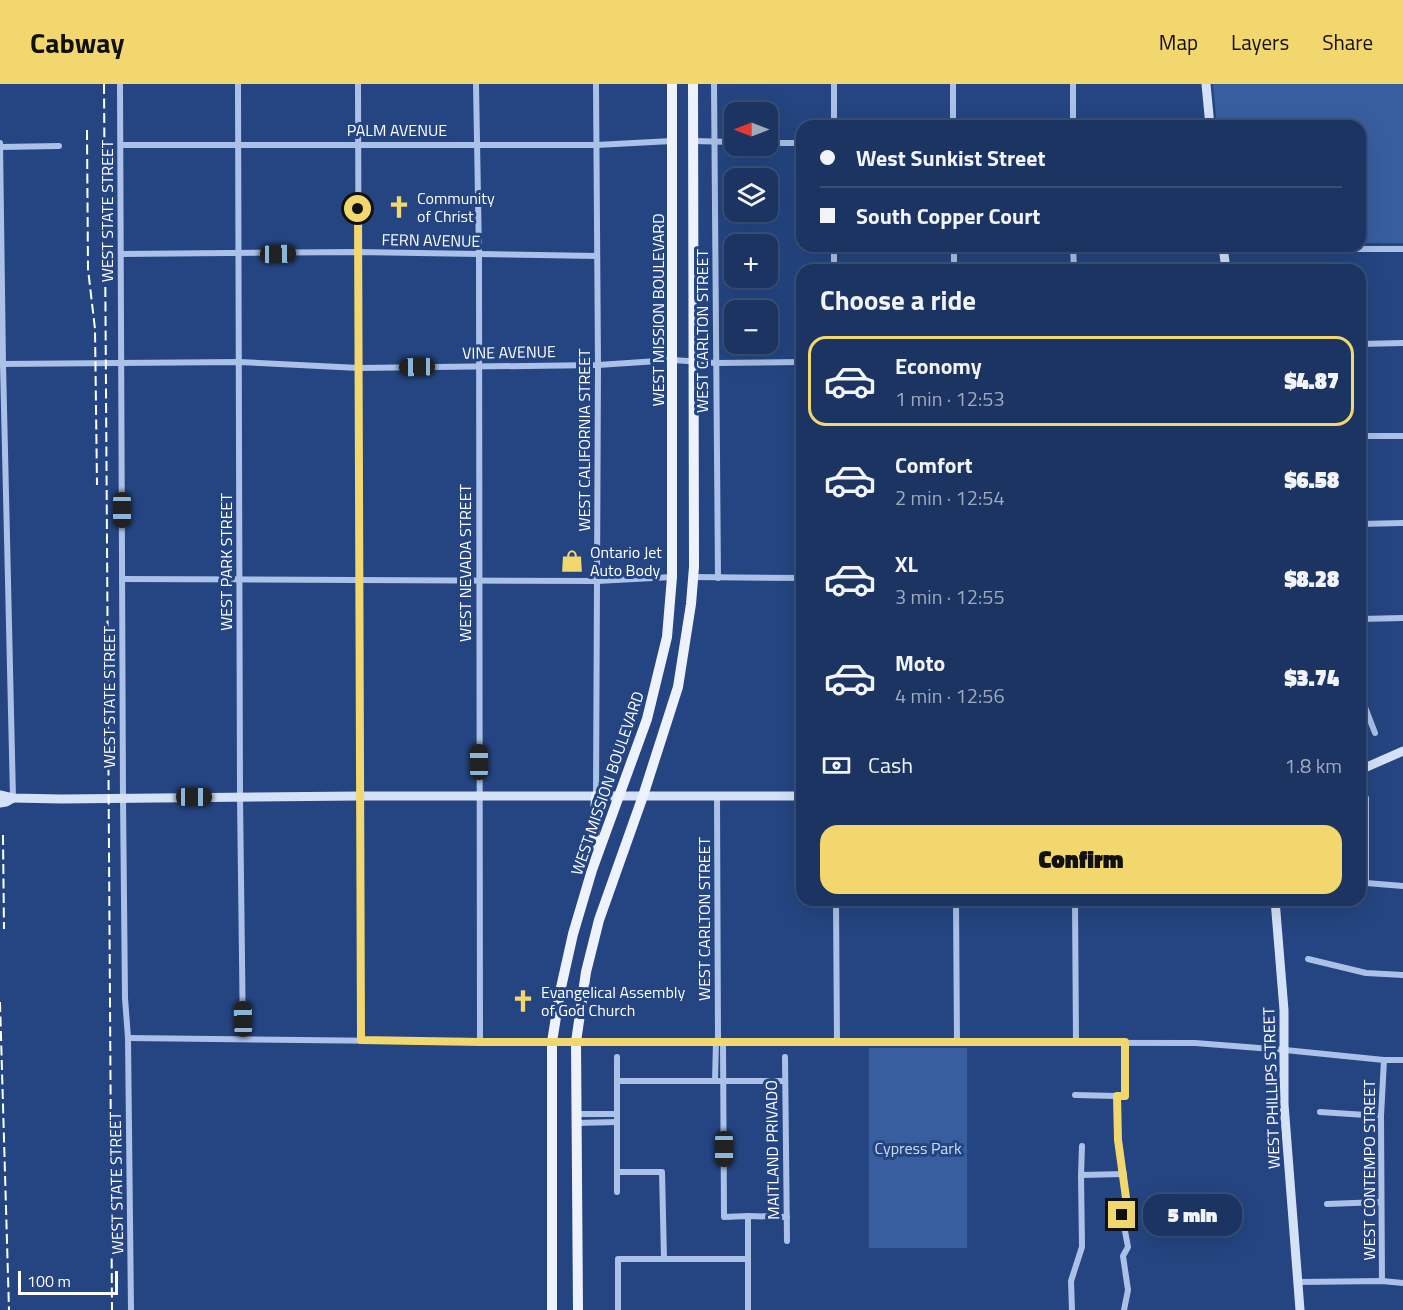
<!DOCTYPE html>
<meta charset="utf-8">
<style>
body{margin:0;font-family:"Titillium Web",sans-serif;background:#243c67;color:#f1f3f6;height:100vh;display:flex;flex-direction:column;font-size:22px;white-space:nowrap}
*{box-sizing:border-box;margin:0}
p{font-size:20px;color:#a0aabd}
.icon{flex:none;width:33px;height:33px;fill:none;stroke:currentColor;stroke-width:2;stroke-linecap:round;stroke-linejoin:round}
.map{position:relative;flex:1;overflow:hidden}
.drawer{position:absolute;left:796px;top:180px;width:570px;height:642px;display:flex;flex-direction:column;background:#1b3461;border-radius:18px;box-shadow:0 6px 24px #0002,0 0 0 2px #394f76}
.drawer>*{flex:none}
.banner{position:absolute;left:796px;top:36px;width:570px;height:132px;border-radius:18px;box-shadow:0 6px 24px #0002,0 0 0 2px #394f76;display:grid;align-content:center;height:132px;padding:0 24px;background:#1b3461}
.needle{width:39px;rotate:270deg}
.controls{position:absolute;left:724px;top:18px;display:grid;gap:12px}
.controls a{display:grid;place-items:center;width:54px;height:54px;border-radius:12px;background:#1b3461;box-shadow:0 6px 24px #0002,0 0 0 2px #394f76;font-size:30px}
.scale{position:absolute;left:18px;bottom:15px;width:100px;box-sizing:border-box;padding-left:6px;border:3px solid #fff;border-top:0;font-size:16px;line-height:21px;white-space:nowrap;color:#fff;-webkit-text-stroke:4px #244581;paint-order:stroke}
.end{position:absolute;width:27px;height:27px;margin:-14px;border:8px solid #f2d66e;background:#111;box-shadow:0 0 0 3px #111}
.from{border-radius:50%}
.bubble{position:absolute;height:42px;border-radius:18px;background:#1b3461;box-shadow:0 6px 24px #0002,0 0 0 2px #394f76;font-size:20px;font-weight:800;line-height:42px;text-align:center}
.car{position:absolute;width:18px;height:36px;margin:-18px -9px;border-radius:8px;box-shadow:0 0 4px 2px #0007;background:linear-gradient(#222 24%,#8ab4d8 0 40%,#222 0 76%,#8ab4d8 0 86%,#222 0)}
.banner b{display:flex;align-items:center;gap:21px;height:57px;font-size:22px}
.banner b+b{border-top:2px solid #394f76}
.banner i{width:15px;height:15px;background:#f1f3f6}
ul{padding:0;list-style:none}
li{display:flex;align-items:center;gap:18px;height:90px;margin:0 12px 9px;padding:0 12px;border:3px solid transparent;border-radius:18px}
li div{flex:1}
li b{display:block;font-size:22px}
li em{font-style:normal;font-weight:800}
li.active{border-color:#f2d66e}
li>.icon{width:54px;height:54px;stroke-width:1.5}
h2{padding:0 24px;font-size:27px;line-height:72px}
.pay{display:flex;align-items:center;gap:15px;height:66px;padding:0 24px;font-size:22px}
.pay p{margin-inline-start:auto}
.action{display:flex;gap:12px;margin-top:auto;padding:12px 24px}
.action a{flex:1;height:69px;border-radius:18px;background:#f2d66e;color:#111;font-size:24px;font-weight:800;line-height:69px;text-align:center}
header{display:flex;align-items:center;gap:36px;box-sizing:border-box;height:84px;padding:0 30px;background:#f2d66e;color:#111}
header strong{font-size:28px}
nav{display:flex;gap:33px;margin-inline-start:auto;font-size:21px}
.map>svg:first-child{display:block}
.green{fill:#385e9f}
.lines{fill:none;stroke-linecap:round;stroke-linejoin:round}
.street{stroke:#abc1e7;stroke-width:6}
.secondary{stroke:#d5e1f6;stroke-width:9}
.primary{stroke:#edf2fd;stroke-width:10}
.rail{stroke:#fff;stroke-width:2;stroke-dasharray:10 4.5;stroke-linecap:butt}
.route{stroke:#f2d66e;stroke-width:8}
.labels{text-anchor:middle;stroke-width:6;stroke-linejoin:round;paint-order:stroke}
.street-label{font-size:16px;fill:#fff;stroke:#244581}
.poi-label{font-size:16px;fill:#fff;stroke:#244581;text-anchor:start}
.park-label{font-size:16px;fill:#ceddf5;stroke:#244581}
</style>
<header>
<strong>Cabway</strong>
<nav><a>Map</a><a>Layers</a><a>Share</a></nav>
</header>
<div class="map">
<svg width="1403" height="1226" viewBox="0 0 1403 1226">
<rect width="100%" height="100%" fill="#244581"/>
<!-- green -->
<g class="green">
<polygon points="1213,0 1403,0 1403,159 1361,159 1360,42 1217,42"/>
<rect x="869" y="964" width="98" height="200"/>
</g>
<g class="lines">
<!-- street -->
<g class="street">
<polyline points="120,0 123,714 125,914 128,954 131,1226"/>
<polyline points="238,0 240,713 243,955"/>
<polyline points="358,0 361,956"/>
<polyline points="476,0 479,170 480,958"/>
<polyline points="596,0 598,281 596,712"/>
<polyline points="714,0 718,494"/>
<polyline points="834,0 834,42"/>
<polyline points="953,0 953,42"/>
<polyline points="1073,0 1073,42"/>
<polyline points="693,57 735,58"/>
<polyline points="0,59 3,280 13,714"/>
<polyline points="768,59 802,59"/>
<polyline points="121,61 596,61 672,57"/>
<polyline points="0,63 59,62"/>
<polyline points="954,162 954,186"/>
<polyline points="1073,162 1074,186"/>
<polyline points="1223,165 1403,165"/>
<polyline points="121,170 357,168 597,172"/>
<polyline points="834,186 834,162"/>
<polyline points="1360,260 1403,259"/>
<polyline points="0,280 239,278 359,284 598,281 673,276 716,279 802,278"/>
<polyline points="1360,352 1403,352"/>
<polyline points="1360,440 1403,439"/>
<polyline points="693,493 802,494"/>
<polyline points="122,495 597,497 672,493"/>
<polyline points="1360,535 1403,534"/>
<polyline points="1360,610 1375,649"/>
<polyline points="717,713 718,957"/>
<polyline points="1366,714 1366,799 1403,802"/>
<polyline points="836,816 837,959"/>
<polyline points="956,816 957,959"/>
<polyline points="1075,816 1076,958"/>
<polyline points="1308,875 1366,889 1403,891"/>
<polyline points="128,954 480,958 1195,959 1285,966 1384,976 1403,976"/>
<polyline points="723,957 724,1133 748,1132 748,1226"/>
<polyline points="785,973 787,1157"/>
<polyline points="617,997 785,997"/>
<polyline points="715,997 716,957"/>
<polyline points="1075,1011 1117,1012 1118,1056 1127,1121 1122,1131 1128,1163 1123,1172 1128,1206 1124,1226"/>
<polyline points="1117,1012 1125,1012 1125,958"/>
<polyline points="1320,1028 1381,1032"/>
<polyline points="577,1030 617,1030"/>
<polyline points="577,1039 617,1038"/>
<polyline points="1082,1062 1081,1091 1124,1090"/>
<polyline points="617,1088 662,1088 664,1175"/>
<polyline points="617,1108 617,973"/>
<polyline points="1327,1120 1381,1118"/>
<polyline points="748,1132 787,1133"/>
<polyline points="1382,1197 1381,1032 1384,976"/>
<polyline points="1298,1198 1382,1197 1403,1199"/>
<polyline points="618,1226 618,1175 748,1175"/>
<polyline points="1072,1226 1071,1197 1082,1163 1081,1091"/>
</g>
<!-- secondary -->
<g class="secondary">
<polyline points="1206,0 1210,42"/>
<polyline points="1223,162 1226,186"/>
<polyline points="1360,686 1403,667"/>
<polyline points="0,711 13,714 61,715 359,712 802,712"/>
<polyline points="0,719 6,718 13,714"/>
<polyline points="1275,816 1284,926 1284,1020 1300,1226"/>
</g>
<!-- primary -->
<g class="primary">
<polyline points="593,775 596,712"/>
<polyline points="552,1226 552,958 560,908 573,850 592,786 647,635 667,553 672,493 672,0"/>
<polyline points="578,1226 576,958 586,888 599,836 643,712 678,603 691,520 694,483 693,0"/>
</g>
<!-- rail -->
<g class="rail">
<polyline points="104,0 112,1226"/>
<polyline points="87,46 88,185 95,245 97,401"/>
<polyline points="3,751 4,845"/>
<polyline points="0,918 9,1226"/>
</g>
</g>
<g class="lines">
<!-- route -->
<polyline class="route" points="358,125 361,956 480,958 1125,958 1125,1012 1117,1012 1118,1056 1127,1121 1122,1131"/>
</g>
<!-- icons -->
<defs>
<g id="church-bare" transform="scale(1.8)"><path d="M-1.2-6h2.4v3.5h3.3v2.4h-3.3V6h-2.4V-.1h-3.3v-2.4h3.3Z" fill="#f2d66e" stroke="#244581" stroke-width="2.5" paint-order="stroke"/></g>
<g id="shop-bare" transform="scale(1.8)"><path d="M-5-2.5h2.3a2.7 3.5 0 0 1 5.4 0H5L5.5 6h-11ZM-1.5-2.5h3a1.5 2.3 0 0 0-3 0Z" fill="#f2d66e" stroke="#244581" stroke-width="2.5" paint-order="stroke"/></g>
</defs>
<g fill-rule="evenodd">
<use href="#church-bare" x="399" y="123"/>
<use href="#shop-bare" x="572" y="477"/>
<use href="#church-bare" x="523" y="917"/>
</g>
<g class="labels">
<!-- street labels -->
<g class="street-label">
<text x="397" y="52">PALM AVENUE</text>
<text transform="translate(107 127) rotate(-90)" y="6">WEST STATE STREET</text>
<text transform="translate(431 156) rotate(1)" y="6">FERN AVENUE</text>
<text transform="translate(658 226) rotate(-90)" y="6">WEST MISSION BOULEVARD</text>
<text transform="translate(702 247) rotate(-90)" y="6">WEST CARLTON STREET</text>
<text transform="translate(509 268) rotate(-1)" y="6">VINE AVENUE</text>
<text transform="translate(584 356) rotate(-90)" y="6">WEST CALIFORNIA STREET</text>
<text transform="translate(226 478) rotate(-90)" y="6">WEST PARK STREET</text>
<text transform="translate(465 479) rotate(-90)" y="6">WEST NEVADA STREET</text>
<text transform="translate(109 613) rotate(-90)" y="6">WEST STATE STREET</text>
<text transform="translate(607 699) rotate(-71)" y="6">WEST MISSION BOULEVARD</text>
<text transform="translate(704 835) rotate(-90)" y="6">WEST CARLTON STREET</text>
<text transform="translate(1271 1004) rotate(-92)" y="6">WEST PHILLIPS STREET</text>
<text transform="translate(772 1066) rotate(-91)" y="6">MAITLAND PRIVADO</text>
<text transform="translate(1369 1086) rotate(-90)" y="6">WEST CONTEMPO STREET</text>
<text transform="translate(116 1099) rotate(-91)" y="6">WEST STATE STREET</text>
</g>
<!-- poi labels -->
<g class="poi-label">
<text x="417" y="120">Community<tspan x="417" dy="18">of Christ</tspan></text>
<text x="590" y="474">Ontario Jet<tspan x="590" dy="18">Auto Body</tspan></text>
<text x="541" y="914">Evangelical Assembly<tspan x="541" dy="18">of God Church</tspan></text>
</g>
<!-- park labels -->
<g class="park-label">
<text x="918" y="1070">Cypress Park</text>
</g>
</g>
</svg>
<div class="controls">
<a><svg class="needle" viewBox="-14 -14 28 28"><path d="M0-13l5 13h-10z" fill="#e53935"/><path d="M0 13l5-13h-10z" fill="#a0aabd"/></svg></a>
<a><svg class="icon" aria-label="layers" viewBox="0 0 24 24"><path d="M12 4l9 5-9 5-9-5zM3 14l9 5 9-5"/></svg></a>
<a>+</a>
<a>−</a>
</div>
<div class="scale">100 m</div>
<i class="end from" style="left:358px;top:125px"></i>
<i class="end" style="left:1122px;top:1131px"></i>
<div class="bubble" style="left:1143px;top:1110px;width:99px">5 min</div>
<i class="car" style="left:278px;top:170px;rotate:89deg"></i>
<i class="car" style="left:417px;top:283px;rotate:269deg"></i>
<i class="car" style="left:122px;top:426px;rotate:180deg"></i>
<i class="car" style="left:479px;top:678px;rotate:0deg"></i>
<i class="car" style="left:194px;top:713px;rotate:90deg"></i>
<i class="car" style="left:243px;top:935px;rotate:359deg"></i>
<i class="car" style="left:724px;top:1065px;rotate:180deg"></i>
<div class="banner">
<b><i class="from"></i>West Sunkist Street</b>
<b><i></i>South Copper Court</b>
</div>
<section class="drawer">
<h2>Choose a ride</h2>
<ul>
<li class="active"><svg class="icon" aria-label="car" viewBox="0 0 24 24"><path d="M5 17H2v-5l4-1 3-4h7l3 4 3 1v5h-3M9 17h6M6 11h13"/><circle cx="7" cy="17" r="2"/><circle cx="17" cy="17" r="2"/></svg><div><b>Economy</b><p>1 min · 12:53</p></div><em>$4.87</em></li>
<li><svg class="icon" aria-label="car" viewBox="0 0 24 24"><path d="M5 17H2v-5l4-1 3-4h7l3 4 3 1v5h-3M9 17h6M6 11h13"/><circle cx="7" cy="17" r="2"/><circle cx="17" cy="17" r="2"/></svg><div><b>Comfort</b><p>2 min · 12:54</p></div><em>$6.58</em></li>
<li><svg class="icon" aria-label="car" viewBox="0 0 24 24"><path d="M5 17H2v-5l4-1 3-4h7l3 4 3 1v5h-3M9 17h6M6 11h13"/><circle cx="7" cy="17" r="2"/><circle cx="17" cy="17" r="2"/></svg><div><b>XL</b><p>3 min · 12:55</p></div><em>$8.28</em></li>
<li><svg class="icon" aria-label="car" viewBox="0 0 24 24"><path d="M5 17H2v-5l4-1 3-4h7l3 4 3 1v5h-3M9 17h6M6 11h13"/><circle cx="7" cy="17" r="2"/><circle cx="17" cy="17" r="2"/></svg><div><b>Moto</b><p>4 min · 12:56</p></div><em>$3.74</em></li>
</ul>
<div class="pay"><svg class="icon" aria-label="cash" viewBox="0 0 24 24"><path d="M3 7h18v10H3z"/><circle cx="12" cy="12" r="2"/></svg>Cash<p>1.8 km</p></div>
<div class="action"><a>Confirm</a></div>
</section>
</div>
